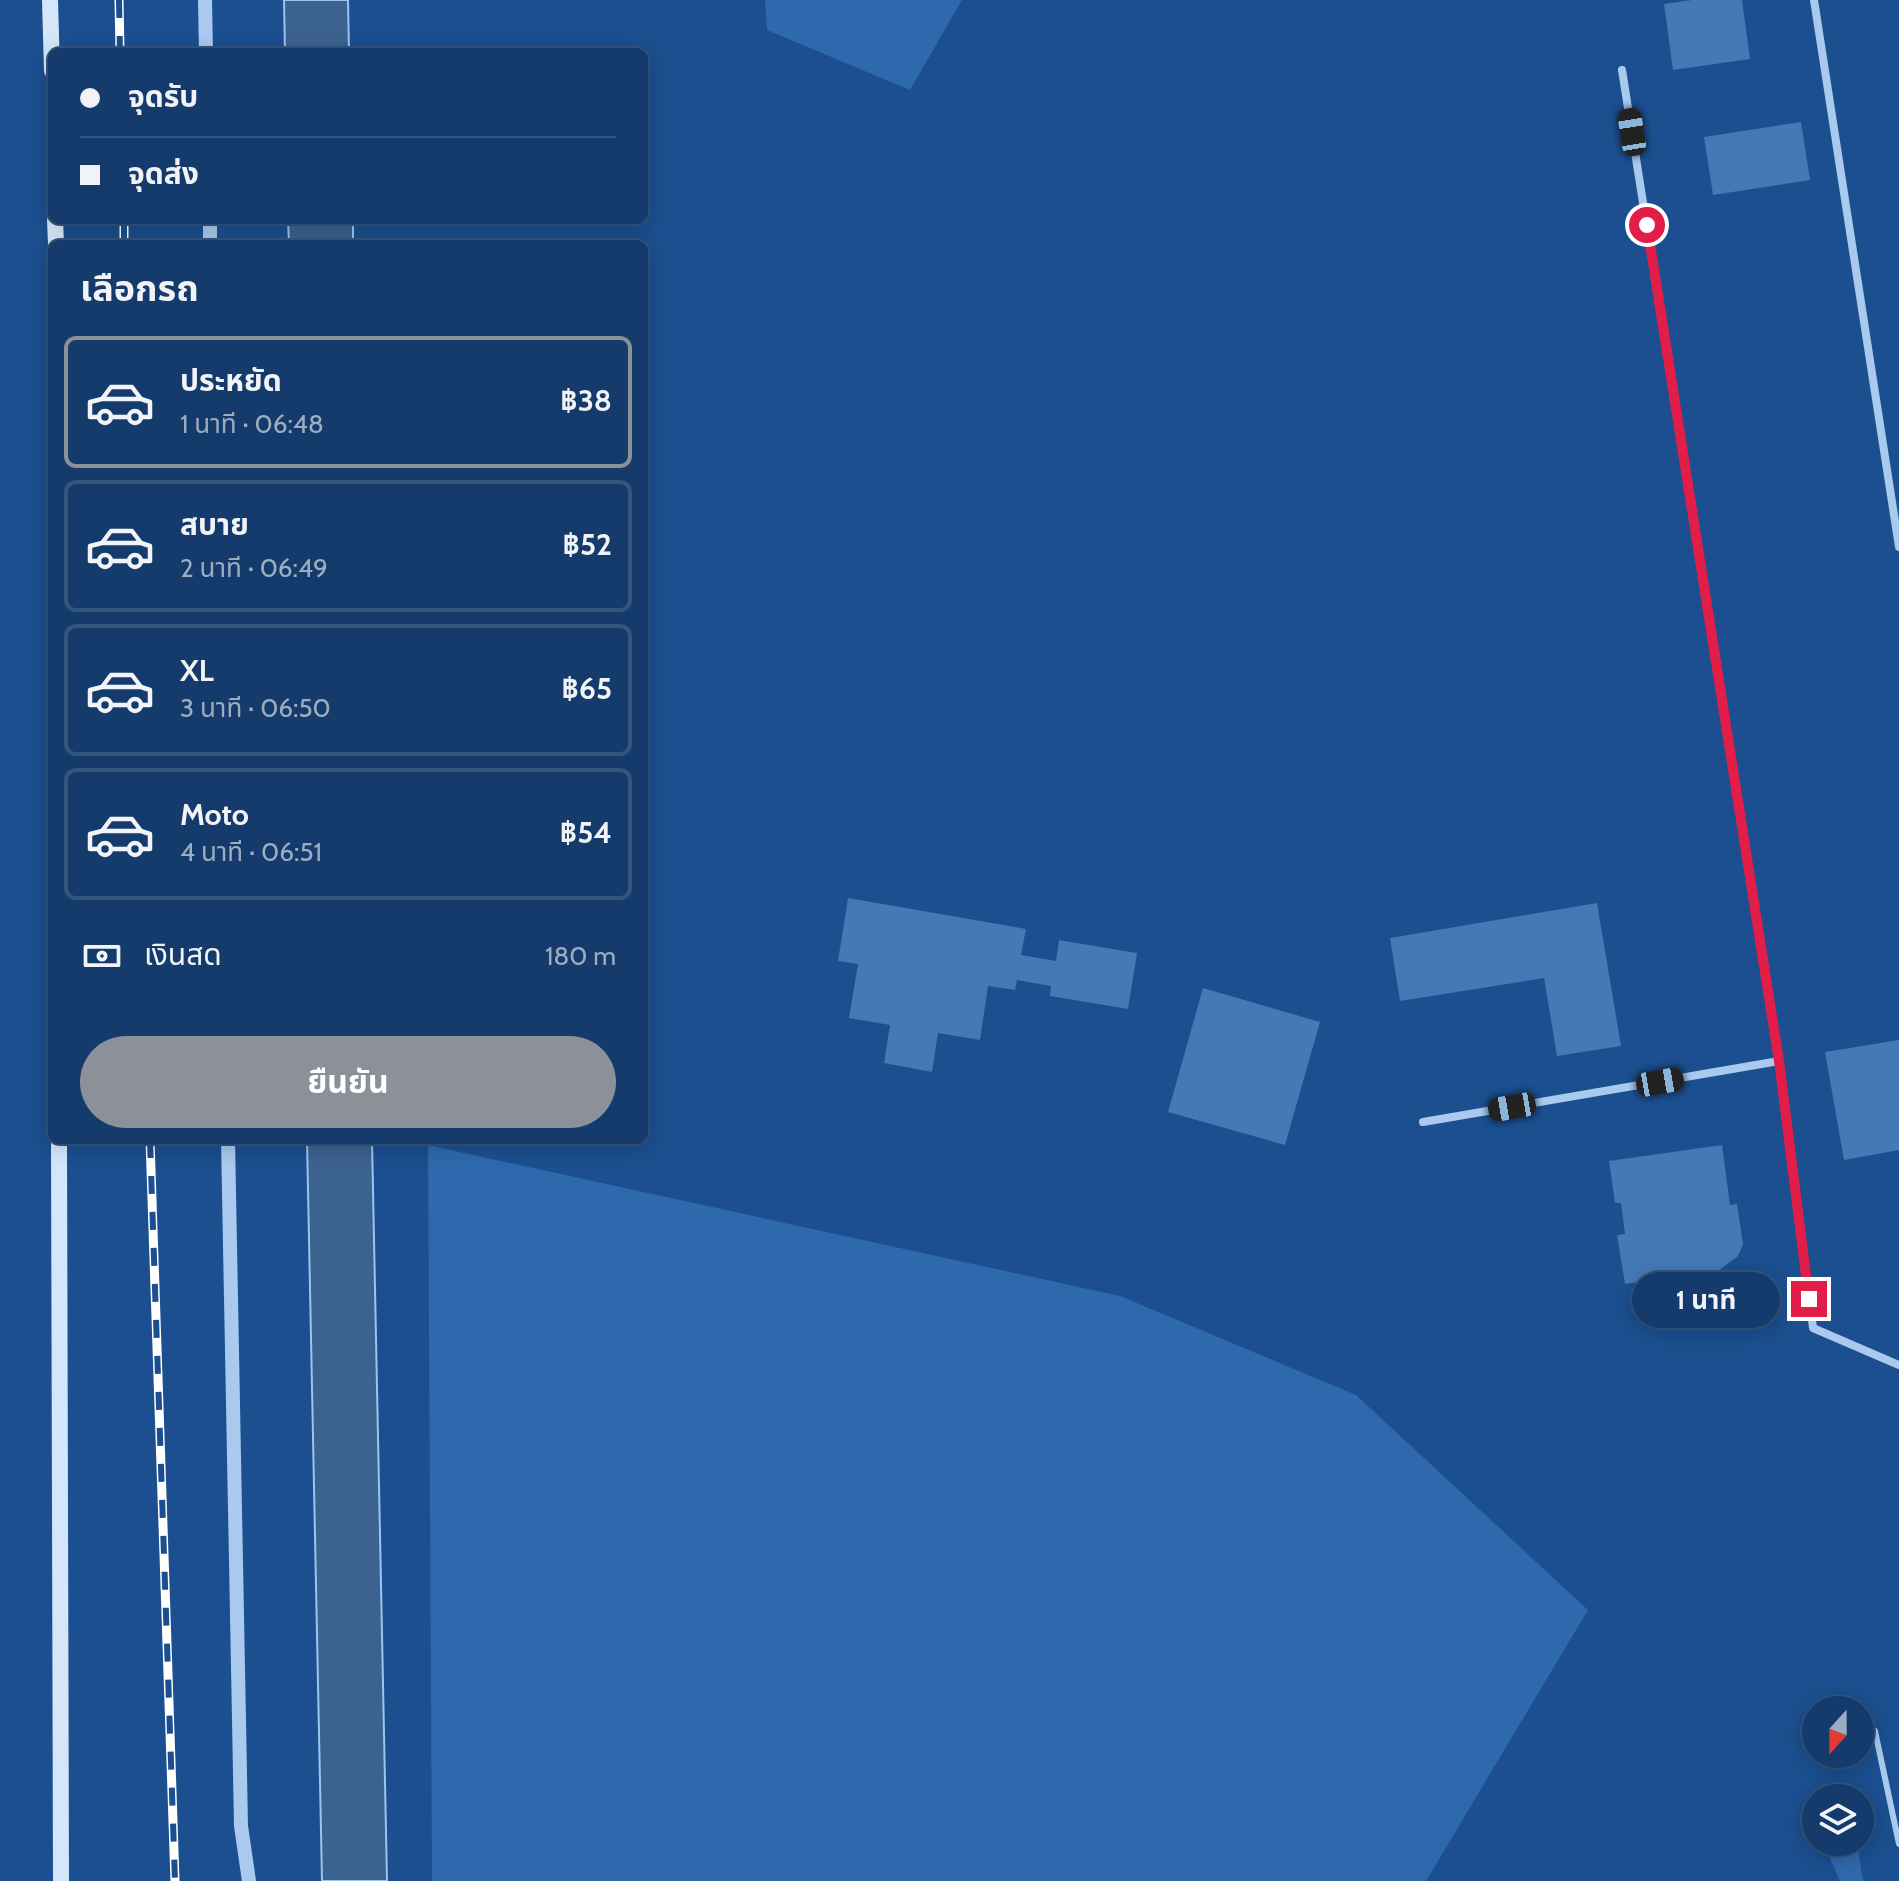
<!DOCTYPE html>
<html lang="th">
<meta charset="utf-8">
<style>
body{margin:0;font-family:Cabin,"Noto Sans Thai",sans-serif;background:#1d4271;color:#f1f3f6;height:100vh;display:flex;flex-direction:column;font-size:30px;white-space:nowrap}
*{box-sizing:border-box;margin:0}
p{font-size:26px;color:#9dadc1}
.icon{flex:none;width:44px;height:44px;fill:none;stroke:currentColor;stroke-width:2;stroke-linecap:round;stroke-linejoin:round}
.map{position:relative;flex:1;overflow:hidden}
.sheet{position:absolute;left:48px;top:240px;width:600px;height:904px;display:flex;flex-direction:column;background:#143b6b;border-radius:12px;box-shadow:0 4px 20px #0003,0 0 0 2px #33557e}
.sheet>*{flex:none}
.hud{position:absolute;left:48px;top:48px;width:600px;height:176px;border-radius:12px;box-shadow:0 4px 20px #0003,0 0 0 2px #33557e;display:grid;align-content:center;height:176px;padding:0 32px;background:#143b6b}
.needle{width:52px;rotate:201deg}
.tools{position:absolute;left:1802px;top:1696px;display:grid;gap:16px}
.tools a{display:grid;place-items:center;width:72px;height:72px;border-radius:50%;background:#143b6b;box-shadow:0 4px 20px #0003,0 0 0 2px #33557e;font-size:40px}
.end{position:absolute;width:36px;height:36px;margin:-18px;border:10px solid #e11d48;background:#fff;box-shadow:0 0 0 4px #fff}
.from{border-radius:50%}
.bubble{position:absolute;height:56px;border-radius:28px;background:#143b6b;box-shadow:0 4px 20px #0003,0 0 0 2px #33557e;font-size:26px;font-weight:700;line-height:56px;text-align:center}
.car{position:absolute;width:24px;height:48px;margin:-24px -12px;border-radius:10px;box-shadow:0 0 6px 2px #0007;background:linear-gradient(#222 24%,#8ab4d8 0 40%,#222 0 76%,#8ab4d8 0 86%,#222 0)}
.hud b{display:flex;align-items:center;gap:28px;height:76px;font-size:30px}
.hud b+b{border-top:2px solid #33557e}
.hud i{width:20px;height:20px;background:#f1f3f6}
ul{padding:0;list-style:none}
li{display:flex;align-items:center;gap:24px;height:132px;margin:0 16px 12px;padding:0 16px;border:4px solid #33557e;border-radius:12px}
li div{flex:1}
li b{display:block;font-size:30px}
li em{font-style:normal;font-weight:700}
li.current{border-color:#8c9099}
li>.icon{width:72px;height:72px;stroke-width:1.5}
h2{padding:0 32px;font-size:36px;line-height:96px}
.pay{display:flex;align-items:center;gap:20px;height:88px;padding:0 32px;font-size:30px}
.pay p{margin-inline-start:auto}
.action{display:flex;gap:16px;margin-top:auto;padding:16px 32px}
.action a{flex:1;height:92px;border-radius:48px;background:#8c9099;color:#fff;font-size:32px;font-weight:700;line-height:92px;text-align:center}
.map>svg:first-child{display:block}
.green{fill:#2e69ad}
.water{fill:#3c6290;stroke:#9cc4f0;stroke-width:2}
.building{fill:#4478b7}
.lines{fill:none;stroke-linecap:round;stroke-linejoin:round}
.service{stroke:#a9c9ee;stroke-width:6}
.minor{stroke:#a9c9ee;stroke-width:8}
.tertiary{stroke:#a9c9ee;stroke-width:14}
.secondary{stroke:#d6e6fa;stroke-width:16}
.rail-casing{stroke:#fff;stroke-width:9}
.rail{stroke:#1b4f8f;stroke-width:6;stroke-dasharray:18;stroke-linecap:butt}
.route{stroke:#e11d48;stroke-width:10}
</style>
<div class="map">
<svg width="1899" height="1881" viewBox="0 0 1899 1881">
<rect width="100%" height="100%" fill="#1b4f8f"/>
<!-- green -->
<g class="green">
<polygon points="765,0 962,0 910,90 767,30"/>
<polygon points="428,1145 1120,1296 1356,1395 1588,1610 1426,1881 432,1881"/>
<polygon points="1823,1842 1857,1842 1863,1881 1840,1881"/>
</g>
<!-- water -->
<g class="water">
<polygon points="284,0 348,0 349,52 285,52"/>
<polygon points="288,220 353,220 353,244 289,244"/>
<polygon points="307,1140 372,1140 387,1881 322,1881"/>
</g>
<!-- building -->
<g class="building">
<polygon points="1692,0 1742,0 1750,59 1673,70 1664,4"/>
<polygon points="1801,122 1810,180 1713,195 1704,137"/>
<polygon points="848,898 1026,929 1021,955 1056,961 1059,940 1137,953 1128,1009 1050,996 1051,986 1017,980 1015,990 988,986 980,1040 938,1033 932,1072 884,1063 890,1025 849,1018 858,964 838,961"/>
<polygon points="1597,903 1621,1046 1557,1056 1544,978 1400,1001 1390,938"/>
<polygon points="1203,988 1320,1022 1285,1145 1168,1112"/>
<polygon points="1899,1040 1899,1150 1844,1160 1825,1052"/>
<polygon points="1722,1145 1730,1205 1737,1204 1743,1244 1738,1256 1718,1271 1625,1284 1617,1235 1625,1234 1621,1203 1615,1203 1609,1161"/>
</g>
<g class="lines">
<!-- service -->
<polyline class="service" points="1875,1731 1899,1844"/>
<!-- minor -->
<g class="minor">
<polyline points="1814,0 1899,547"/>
<polyline points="1622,70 1779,1061 1813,1328 1899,1365"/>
<polyline points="1423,1122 1779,1061"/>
</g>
<!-- tertiary -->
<g class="tertiary">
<polyline points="205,0 206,52"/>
<polyline points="210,220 210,244"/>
<polyline points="228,1140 241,1826 249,1881"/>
</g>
<!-- secondary -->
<g class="secondary">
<polyline points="50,0 52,71"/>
<polyline points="55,220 56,244"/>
<polyline points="59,1140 61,1881"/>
</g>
<!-- rail casing -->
<g class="rail-casing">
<g id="rail">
<polyline points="119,0 120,52"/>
<polyline points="124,220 124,244"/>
<polyline points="150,1140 175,1881"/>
</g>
</g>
<!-- rail -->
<use href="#rail" class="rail"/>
</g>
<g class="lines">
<!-- route -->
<polyline class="route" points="1647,225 1779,1061 1809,1299"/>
</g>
</svg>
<div class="tools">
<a><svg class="needle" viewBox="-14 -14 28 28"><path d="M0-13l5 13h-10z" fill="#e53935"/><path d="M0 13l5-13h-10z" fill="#9dadc1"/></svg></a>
<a><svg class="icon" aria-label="layers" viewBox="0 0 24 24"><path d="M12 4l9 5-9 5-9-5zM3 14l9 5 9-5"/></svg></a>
</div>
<i class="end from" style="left:1647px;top:225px"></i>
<i class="end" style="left:1809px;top:1299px"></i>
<div class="bubble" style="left:1632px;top:1272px;width:148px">1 นาที</div>
<i class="car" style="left:1632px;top:132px;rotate:351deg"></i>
<i class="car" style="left:1660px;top:1082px;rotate:80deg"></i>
<i class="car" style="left:1512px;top:1107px;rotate:260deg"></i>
<div class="hud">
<b><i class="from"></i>จุดรับ</b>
<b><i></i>จุดส่ง</b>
</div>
<section class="sheet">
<h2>เลือกรถ</h2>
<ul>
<li class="current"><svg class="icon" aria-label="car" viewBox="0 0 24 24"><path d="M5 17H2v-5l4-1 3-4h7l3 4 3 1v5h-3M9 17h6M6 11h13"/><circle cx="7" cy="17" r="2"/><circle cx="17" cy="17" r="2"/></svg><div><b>ประหยัด</b><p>1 นาที · 06:48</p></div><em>฿38</em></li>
<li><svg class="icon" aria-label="car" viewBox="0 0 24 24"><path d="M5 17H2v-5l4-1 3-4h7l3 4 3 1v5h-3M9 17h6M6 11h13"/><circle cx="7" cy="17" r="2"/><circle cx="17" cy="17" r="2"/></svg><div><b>สบาย</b><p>2 นาที · 06:49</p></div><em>฿52</em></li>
<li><svg class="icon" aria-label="car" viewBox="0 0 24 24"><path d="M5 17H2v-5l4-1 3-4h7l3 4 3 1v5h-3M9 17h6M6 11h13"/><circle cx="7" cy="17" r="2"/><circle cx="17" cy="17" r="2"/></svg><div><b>XL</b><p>3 นาที · 06:50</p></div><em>฿65</em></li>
<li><svg class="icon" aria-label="car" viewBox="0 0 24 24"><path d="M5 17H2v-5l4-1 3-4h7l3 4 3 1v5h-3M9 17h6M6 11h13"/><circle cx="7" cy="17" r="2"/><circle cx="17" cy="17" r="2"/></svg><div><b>Moto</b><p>4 นาที · 06:51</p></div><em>฿54</em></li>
</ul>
<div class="pay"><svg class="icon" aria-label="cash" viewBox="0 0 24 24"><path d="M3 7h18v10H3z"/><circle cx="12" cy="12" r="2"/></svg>เงินสด<p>180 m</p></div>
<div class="action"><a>ยืนยัน</a></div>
</section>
</div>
